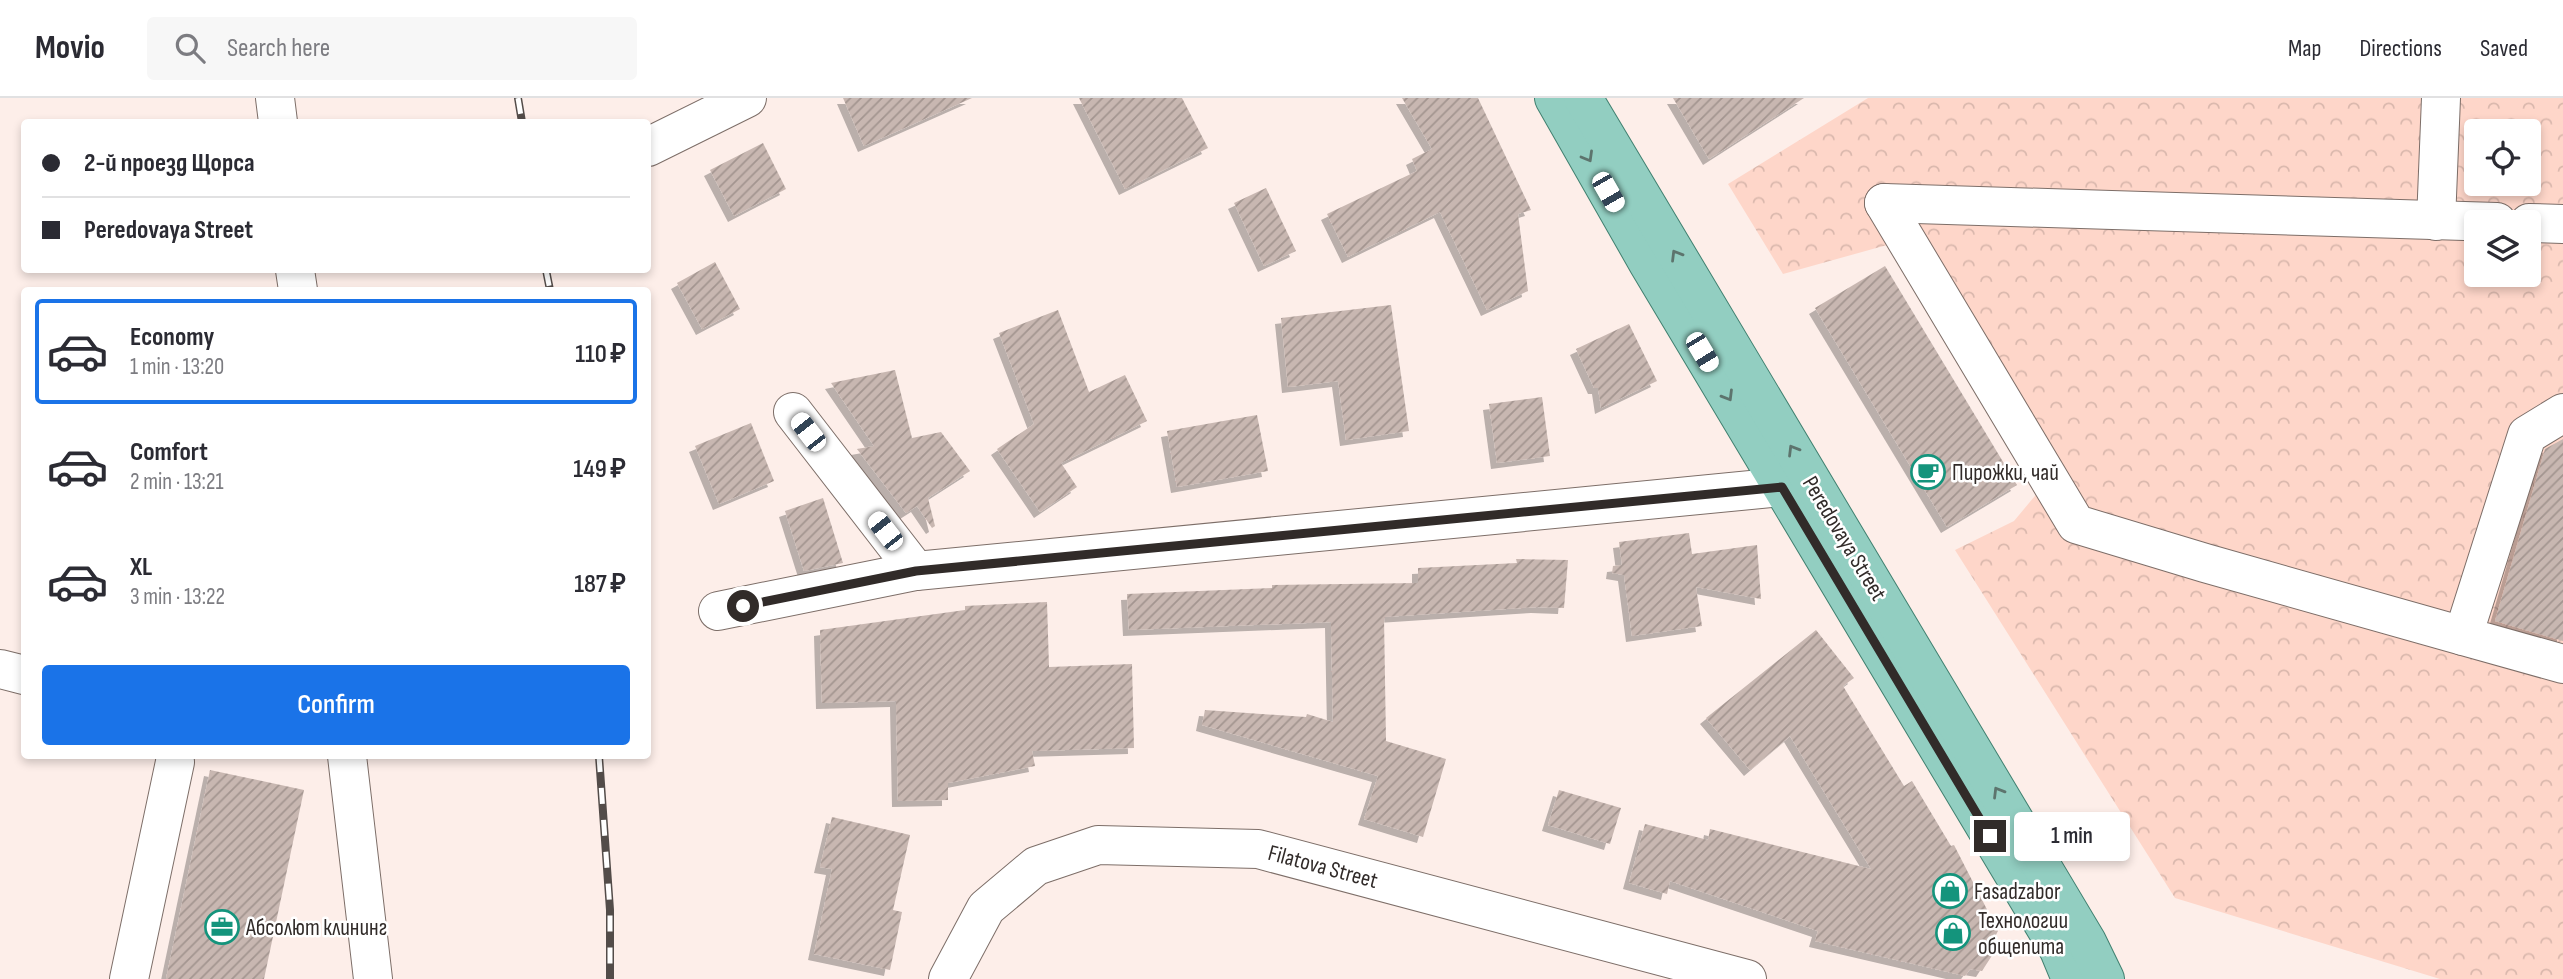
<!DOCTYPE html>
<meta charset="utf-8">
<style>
body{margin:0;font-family:"Sofia Sans Condensed",sans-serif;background:#f7f7f7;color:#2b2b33;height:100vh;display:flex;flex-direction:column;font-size:26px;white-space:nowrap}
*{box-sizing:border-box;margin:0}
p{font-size:23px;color:#7c7c81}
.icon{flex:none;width:38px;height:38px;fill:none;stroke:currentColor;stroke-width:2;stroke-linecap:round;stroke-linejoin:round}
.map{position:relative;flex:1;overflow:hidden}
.drawer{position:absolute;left:21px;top:189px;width:630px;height:472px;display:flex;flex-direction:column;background:#fff;border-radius:7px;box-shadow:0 4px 10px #0003}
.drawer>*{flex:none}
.hud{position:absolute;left:21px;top:21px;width:630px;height:154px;border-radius:7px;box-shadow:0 4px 10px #0003;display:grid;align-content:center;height:154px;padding:0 21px;background:#fff}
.fabs{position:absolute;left:2464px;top:21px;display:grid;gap:14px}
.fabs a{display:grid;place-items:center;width:77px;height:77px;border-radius:7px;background:#fff;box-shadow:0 4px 10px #0003;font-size:35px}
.end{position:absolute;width:32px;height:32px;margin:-16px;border:9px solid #312b29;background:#fff;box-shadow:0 0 0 4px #fff}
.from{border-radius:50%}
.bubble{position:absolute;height:49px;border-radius:7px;background:#fff;box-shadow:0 4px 10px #0003;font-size:23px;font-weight:600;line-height:49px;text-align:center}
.car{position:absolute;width:21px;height:42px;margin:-21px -10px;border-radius:9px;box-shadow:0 0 5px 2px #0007;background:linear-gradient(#fff 24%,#345 0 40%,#fff 0 76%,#345 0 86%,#fff 0)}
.hud b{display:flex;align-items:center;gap:24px;height:66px;font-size:26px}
.hud b+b{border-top:2px solid #e1e1e2}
.hud i{width:18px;height:18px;background:#2b2b33}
ul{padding:12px 0 0;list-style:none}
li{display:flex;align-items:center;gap:21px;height:105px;margin:0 14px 10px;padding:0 7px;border:4px solid transparent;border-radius:7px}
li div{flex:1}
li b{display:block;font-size:26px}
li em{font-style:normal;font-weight:600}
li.selected{border-color:#1a73e8}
li>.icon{width:63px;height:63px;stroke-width:1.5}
.button{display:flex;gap:14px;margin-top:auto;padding:14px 21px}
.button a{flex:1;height:80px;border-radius:7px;background:#1a73e8;color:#fff;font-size:28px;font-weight:600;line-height:80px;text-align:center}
header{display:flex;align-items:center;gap:42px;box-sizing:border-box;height:98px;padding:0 35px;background:#fff;border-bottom:2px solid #e1e1e2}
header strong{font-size:33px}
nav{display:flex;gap:38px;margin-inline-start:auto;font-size:24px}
.search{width:490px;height:63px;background:#f7f7f7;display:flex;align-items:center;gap:18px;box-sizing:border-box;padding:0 24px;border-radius:7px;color:#7c7c81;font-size:26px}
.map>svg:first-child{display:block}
.forest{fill:url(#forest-crowns);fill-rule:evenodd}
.building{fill:url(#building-hatch);filter:url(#shadow)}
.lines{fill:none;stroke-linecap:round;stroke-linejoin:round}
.minor-casing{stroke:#7d6e68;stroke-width:40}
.major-casing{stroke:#418070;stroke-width:40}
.minor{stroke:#fff;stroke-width:38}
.major{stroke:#92cec1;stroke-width:38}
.rail-casing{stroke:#534c49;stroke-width:8}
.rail{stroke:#fff;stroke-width:5;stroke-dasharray:16;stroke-linecap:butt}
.oneway{stroke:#5d746d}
.route{stroke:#312b29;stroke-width:9}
.labels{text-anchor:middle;stroke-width:5;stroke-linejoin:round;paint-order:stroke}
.poi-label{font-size:23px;fill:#312b29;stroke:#fff;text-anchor:start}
.street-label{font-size:23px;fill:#312b29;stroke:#fff}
</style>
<header>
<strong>Movio</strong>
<div class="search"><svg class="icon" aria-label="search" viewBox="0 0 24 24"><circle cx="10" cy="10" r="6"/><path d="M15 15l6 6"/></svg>Search here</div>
<nav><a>Map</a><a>Directions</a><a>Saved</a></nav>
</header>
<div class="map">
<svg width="2563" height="881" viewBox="0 0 2563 881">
<defs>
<pattern id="forest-crowns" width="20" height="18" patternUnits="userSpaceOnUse" patternTransform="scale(1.75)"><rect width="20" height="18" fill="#fed6c9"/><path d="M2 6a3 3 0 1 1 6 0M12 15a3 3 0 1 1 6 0" fill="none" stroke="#dab8ad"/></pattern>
<pattern id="building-hatch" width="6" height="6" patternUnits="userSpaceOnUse" patternTransform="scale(1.75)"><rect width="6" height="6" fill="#c8b7b1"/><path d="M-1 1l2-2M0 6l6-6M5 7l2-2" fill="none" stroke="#a39590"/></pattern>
<filter id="shadow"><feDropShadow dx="-6" dy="6" stdDeviation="0" flood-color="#0004"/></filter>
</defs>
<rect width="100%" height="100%" fill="#fdeee9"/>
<!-- forest -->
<path class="forest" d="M1868,0H2563V881H2440L2175,800L1955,452L2014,423L2060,368L1923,137L1783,176L1728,86ZM2476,33H2529V86H2476ZM2476,124H2529V177H2476Z"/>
<!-- building -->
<g class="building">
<polygon points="843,0 972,0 864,48"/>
<polygon points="1079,0 1182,0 1208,50 1125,91"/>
<polygon points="1402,0 1478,0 1531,112 1518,116 1528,193 1487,212 1440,114 1348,159 1327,116 1417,73 1412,61 1432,51"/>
<polygon points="1673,0 1804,0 1709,61"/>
<polygon points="763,45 786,91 734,118 710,72"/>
<polygon points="1266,90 1296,153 1264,168 1234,105"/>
<polygon points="715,164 740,211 702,231 677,185"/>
<polygon points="1885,168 2017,387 1947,429 1815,210"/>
<polygon points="1391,207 1409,333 1346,342 1338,283 1288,289 1281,220"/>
<polygon points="1058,212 1089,294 1125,277 1147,323 1061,365 1077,389 1040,414 997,351 1034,326 999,235"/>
<polygon points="1629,226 1657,283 1601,310 1598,290 1594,290 1576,251"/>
<polygon points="895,272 912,340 941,334 970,373 928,400 935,428 932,430 917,408 906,415 857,351 874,348 831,285"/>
<polygon points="1542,299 1550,358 1497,365 1489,306"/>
<polygon points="1257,317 1268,373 1177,389 1167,333"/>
<polygon points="751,325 774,383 719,406 695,348"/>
<polygon points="2563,341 2563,543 2495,523 2545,351"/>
<polygon points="823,400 843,465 804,473 785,413"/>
<polygon points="1689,435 1692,456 1757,447 1761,501 1696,489 1702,528 1632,538 1624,477 1612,475 1613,468 1622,467 1619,444"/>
<polygon points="1516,461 1568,462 1564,510 1537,509 1384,519 1386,643 1446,661 1423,739 1364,721 1378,678 1202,627 1205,612 1306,619 1307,616 1333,624 1331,524 1129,532 1127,496 1272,490 1272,487 1418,485 1418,470 1517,465"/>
<polygon points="1047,504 1049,569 1132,566 1134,650 1032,653 1035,668 948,685 948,702 898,703 896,603 822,605 820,532 965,512 965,508"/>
<polygon points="1816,532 1854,580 1843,588 1904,688 1912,683 1951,748 1954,747 1998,833 1990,848 1993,856 1982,873 1970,871 1965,878 1815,843 1818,833 1670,783 1667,796 1629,785 1645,726 1708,742 1710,731 1871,771 1790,638 1750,672 1706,620"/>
<polygon points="210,672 304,692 264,881 166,881"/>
<polygon points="1559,692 1621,710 1610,746 1548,727"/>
<polygon points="832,719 910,737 893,812 902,814 890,872 814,856 832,771 820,769"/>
</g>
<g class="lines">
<!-- minor casing -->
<g class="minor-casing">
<g id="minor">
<polyline points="275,0 278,24"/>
<polyline points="648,49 747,0"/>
<polyline points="1884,105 2076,426 2205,465 2463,538"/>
<polyline points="1884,105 2497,124"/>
<polyline points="2436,123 2441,0"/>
<polyline points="2529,125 2563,126"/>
<polyline points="295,172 298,192"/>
<polyline points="793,314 916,473"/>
<polyline points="2563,315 2527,337 2463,538 2563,566"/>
<polyline points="718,513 916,473 1782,389"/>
<polyline points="0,571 24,577"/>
<polyline points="347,658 373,881"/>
<polyline points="129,881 175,664"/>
<polyline points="948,881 986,810 1036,768 1098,747 1258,751 1747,881"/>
</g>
</g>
<!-- major casing -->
<g class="major-casing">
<g id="major">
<polyline points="1554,0 1648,165 2059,852 2071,881"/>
<polyline points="1583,0 2087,844 2105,881"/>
</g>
</g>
<!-- minor -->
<use href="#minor" class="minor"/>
<!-- major -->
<use href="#major" class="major"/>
<!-- rail casing -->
<g class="rail-casing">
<g id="rail">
<polyline points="518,0 522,24"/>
<polyline points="546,172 550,192"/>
<polyline points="599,658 610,812 610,881"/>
</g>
</g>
<!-- rail -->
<use href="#rail" class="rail"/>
</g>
<!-- one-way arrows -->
<defs><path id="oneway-chevron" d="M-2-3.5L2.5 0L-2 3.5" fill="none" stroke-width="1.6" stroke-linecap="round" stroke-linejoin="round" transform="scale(1.75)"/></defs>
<g class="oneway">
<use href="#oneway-chevron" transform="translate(1588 59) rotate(60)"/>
<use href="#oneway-chevron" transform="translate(1676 157) rotate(-121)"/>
<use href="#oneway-chevron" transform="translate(1728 298) rotate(59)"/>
<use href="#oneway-chevron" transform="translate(1793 352) rotate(-121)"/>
<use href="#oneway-chevron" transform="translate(1998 694) rotate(-121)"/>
</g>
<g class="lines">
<!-- route -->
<polyline class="route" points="743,508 916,473 1782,389 1990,738"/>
</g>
<!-- icons -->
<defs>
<g id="cafe-ring" transform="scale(1.75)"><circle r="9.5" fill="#fff" stroke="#14947c" stroke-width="1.5"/><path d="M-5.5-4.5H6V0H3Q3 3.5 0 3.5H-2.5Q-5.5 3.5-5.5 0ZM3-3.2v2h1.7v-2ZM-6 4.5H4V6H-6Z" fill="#14947c"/></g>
<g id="shop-ring" transform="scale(1.75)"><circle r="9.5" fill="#fff" stroke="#14947c" stroke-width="1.5"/><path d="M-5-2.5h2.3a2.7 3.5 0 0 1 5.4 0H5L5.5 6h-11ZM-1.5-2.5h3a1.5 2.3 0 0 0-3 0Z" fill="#14947c"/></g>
<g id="office-ring" transform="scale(1.75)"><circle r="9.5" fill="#fff" stroke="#14947c" stroke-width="1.5"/><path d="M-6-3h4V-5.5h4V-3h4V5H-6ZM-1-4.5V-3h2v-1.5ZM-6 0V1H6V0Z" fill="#14947c"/></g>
</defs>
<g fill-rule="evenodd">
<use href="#cafe-ring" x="1928" y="374"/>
<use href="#shop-ring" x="1950" y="793"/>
<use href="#office-ring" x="222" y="829"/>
<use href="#shop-ring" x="1953" y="835"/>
</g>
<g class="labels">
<!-- poi labels -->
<g class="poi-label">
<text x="1952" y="382">Пирожки, чай</text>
<text x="1974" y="801">Fasadzabor</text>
<text x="1978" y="830">Технологии<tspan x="1978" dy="26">общепита</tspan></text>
<text x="246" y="837">Абсолют клининг</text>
</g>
<!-- street labels -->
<g class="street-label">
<text transform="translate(1845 440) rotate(59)" y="8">Peredovaya Street</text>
<text transform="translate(1323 768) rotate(15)" y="8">Filatova Street</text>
</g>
</g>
</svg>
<div class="fabs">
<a><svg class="icon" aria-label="locate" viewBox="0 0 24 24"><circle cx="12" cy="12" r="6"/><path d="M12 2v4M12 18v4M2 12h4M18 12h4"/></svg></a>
<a><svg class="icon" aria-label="layers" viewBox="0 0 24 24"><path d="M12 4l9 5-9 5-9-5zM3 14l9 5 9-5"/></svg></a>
</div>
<i class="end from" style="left:743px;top:508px"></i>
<i class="end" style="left:1990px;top:738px"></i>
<div class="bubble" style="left:2014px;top:714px;width:116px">1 min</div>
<i class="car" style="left:1608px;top:94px;rotate:150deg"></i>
<i class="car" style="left:1702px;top:254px;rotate:149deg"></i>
<i class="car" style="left:808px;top:334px;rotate:322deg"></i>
<i class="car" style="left:885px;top:433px;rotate:322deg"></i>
<div class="hud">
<b><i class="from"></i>2-й проезд Щорса</b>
<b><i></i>Peredovaya Street</b>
</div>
<section class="drawer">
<ul>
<li class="selected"><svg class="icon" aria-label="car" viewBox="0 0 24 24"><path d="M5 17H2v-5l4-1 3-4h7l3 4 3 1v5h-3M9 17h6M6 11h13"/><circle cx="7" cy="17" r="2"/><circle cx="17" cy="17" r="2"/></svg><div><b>Economy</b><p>1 min · 13:20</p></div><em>110 ₽</em></li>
<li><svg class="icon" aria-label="car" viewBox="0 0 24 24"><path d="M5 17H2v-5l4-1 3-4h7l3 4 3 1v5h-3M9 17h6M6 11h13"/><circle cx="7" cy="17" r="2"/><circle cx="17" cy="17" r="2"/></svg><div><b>Comfort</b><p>2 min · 13:21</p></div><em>149 ₽</em></li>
<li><svg class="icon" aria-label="car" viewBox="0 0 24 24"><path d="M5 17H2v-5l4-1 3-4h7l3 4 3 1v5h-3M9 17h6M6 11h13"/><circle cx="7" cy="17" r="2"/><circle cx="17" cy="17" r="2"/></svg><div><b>XL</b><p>3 min · 13:22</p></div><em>187 ₽</em></li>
</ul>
<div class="button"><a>Confirm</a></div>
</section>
</div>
